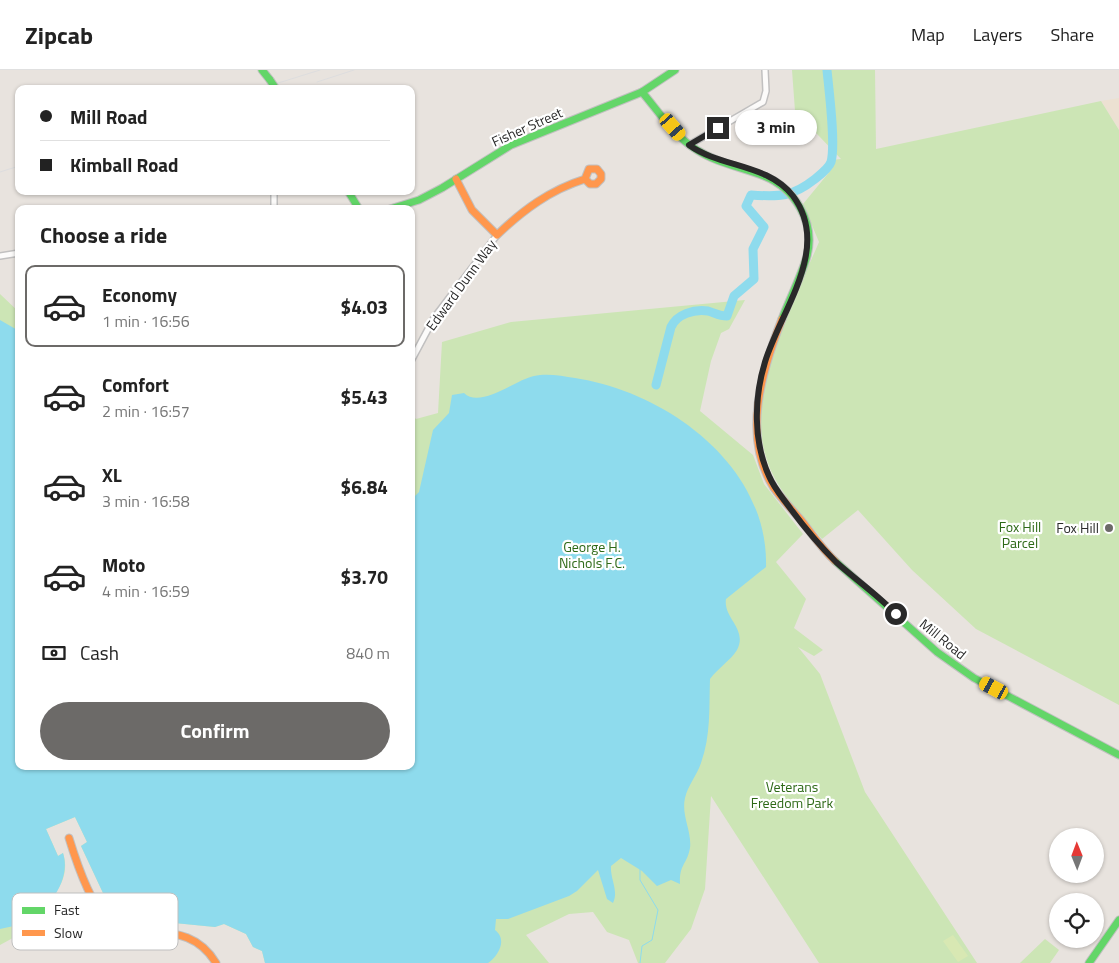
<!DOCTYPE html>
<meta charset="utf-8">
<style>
body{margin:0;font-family:"Titillium Web",sans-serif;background:#f2f2f2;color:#222;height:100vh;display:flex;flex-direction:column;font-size:19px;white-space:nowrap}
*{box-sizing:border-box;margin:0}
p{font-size:16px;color:#767676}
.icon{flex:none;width:28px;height:28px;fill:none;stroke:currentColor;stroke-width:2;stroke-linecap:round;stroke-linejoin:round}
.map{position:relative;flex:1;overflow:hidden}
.sheet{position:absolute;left:15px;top:135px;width:400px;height:565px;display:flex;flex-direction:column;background:#fff;border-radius:10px;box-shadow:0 1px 4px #0004}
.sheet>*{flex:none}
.hud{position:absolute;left:15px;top:15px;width:400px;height:110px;border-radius:10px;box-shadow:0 1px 4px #0004;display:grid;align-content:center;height:110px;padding:0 25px;background:#fff}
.needle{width:32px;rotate:359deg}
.buttons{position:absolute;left:1049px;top:758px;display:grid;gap:10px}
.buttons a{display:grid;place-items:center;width:55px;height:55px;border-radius:50%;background:#fff;box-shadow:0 1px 4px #0004;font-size:25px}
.end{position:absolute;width:22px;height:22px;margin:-11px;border:6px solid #292929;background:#fff;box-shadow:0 0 0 2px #fff}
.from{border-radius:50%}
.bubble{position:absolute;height:35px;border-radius:18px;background:#fff;box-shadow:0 1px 4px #0004;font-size:16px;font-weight:700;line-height:35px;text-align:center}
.car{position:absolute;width:15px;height:30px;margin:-15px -8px;border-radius:6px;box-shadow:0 0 4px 1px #0007;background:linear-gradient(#f5c518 24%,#345 0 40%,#f5c518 0 76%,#345 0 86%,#f5c518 0)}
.hud b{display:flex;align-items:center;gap:18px;height:48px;font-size:19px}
.hud b+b{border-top:1px solid #e0e0e0}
.hud i{width:12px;height:12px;background:#222}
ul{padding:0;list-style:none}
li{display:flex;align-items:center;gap:15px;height:82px;margin:0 10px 8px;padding:0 15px;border:2px solid transparent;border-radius:10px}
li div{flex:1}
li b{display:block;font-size:19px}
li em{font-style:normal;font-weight:700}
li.current{border-color:#6c6a68}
li>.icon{width:45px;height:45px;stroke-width:1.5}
h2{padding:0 25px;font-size:22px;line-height:60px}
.pay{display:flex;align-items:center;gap:12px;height:55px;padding:0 25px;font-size:19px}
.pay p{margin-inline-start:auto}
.action{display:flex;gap:10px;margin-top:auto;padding:10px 25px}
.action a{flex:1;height:58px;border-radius:30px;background:#6c6a68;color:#fff;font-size:20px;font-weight:700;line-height:58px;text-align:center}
header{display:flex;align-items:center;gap:30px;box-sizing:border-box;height:70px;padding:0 25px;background:#fff;border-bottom:1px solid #e0e0e0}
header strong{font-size:24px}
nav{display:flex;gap:28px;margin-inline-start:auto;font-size:18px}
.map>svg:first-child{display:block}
.education{fill:#ece1d2}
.green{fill:#cce5b5}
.pitch{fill:#d8e8b3}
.water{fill:#8edbed}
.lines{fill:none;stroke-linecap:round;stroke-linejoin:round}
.stream{stroke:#8edbed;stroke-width:1}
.river{stroke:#8edbed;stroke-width:9}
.street-casing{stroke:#c1c0c0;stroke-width:8}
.fast-casing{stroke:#c1c0c0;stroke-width:9}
.slow-casing{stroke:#c1c0c0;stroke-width:9}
.street{stroke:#fcfbfa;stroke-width:5}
.fast{stroke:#63d668;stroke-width:7}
.slow{stroke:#ff974d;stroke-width:7}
.rail{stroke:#ddddde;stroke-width:1}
.fast-bridge-casing{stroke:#c1c0c0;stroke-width:9;stroke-linecap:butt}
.fast-bridge{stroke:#63d668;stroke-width:7}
.route{stroke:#292929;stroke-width:6}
.poi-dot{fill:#6c6a68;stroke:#fff;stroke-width:2}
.labels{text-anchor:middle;stroke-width:4.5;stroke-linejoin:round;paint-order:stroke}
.street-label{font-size:14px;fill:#292929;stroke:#fff}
.park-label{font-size:14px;fill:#2d6917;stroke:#fff}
.poi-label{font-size:14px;fill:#292929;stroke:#fff;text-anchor:end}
.key{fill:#fff;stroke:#bfbfbf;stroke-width:1}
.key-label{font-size:14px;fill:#292929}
</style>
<header>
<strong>Zipcab</strong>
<nav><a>Map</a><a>Layers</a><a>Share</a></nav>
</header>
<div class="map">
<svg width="1119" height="893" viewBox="0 0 1119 893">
<rect width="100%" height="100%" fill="#e8e3de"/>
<!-- education -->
<polygon class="education" points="1119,28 1119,60 1101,31"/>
<!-- green -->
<g class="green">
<path d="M792,0H875L876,79L1101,31L1119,60V635L976,559L912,500L858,440L822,469C806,450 787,431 775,409C734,333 789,243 819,172L803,134L831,100L832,90L841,89L795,41Z"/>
<path d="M0,224L19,242V696H411V348L414,347L416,349L438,343L442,272L511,252L745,230L729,259L721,263L711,291L700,341L753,385L764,414L803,464L776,492L806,529L794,558L823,580L814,586L798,577L820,604L865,722L977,893H819L711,726L705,819L691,859L665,893H638L629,870L607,862L593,842L569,844L526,865L549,893H265L262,881L253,877L246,864L224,854L215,857L144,850L122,831L103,823L81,776L87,772L75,747L46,759L58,786L63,783C71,807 55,827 39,841L55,845L0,875Z"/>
<polygon points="1045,869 1059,880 1050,893 1020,893"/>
</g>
<!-- pitch -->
<polygon class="pitch" points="953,865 968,886 958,892 943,871"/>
<!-- water -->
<path class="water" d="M0,250L19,261V696H411V430L419,422L433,360L449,343L452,325L464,323C480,339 515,310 534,306C547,303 562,306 575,308C667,322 769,396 766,497L726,529C723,548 748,559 737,580C730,591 718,598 710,609C709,638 711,665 701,693C697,705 688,715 685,728C681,745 692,761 690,778C687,795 679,794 680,814L671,810L657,816L642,801L621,788L611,796C610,809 619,821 613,833L607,829L598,800L577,821L569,826L508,849H496L495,860C508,870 498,886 488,893H265L262,881L253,877L246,864L224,854L215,857L144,850L122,831L103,823L81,776L87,772L75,747L46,759L58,786L63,783C72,811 47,842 23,853C16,856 7,857 0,859Z"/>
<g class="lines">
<!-- stream -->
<polyline class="stream" points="640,798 640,810 658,840 652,870 642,876 640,893"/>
<!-- river -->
<path class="river" d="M656,315L671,257C677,244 694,239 708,241C715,243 719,246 727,246L734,226L754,209L753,179L764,157L746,136L751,125C780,127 792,127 815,109C820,105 829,98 831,92C836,74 829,21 827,0"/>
<!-- street casing -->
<g class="street-casing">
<g id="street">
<polyline points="689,75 763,32 766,21 765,0"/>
<polyline points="274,121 274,139"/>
<polyline points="0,186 19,183"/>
<polyline points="411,291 434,248 497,165"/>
</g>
</g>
<!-- fast casing -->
<g class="fast-casing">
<g id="fast">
<polyline points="262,0 270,10"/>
<path d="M642,22C659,42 674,66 697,80C717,93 741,97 764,106C794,118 816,152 807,186C801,207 790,228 782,249"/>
<polyline points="348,121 359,139"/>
<polyline points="390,139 419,130 442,118 511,75 642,22 675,0"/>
<polyline points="835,491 937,582 974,608 1119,685"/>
<polyline points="1089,893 1119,850"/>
</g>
</g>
<!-- slow casing -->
<g class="slow-casing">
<g id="slow">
<path d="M456,109L472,140L497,165C523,140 550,120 585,109L589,99H597L601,104V109L596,114H590L585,109"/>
<path d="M782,249C762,300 741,367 774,418C782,429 792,440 801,450C812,464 822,479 835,491"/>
<path d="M69,768C76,791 89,831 106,848C112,853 120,855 128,857C163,864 195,858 216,893"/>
</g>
</g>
<!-- street -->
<use href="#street" class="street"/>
<!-- fast -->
<use href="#fast" class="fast"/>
<!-- slow -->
<use href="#slow" class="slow"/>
<!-- rail -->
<g class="rail">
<polyline points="317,12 354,0"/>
<polyline points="259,19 320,0"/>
<polyline points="0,102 19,96"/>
</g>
<!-- fast-bridge casing -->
<g class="fast-bridge-casing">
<polyline id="fast-bridge" points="270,10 276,19"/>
</g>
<!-- fast-bridge -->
<use href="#fast-bridge" class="fast-bridge"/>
</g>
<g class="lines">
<!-- route -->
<path class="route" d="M718,58L689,75C721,98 767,93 793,126C832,178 781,240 765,292C754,328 753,371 769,406C774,418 782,427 790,438C804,457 819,475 836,492C856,510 878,525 896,544"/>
</g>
<!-- markers -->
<circle class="poi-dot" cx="1109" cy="458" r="5"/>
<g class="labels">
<!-- street labels -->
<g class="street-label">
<text transform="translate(527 57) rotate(-24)" y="5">Fisher Street</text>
<text transform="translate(461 215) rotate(-54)" y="5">Edward Dunn Way</text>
<text transform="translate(943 569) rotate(39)" y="5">Mill Road</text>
</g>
<!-- park labels -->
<g class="park-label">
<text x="1020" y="462">Fox Hill<tspan x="1020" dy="16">Parcel</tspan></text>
<text x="592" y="482">George H.<tspan x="592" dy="16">Nichols F.C.</tspan></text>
<text x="792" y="722">Veterans<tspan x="792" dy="16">Freedom Park</tspan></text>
</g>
<!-- poi labels -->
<g class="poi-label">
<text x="1099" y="463">Fox Hill</text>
</g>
</g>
<!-- legend -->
<rect x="12" y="823" width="166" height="57" rx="8" class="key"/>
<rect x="22" y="837" width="23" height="7" fill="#63d668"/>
<rect x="22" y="860" width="23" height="6" fill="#ff974d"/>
<g class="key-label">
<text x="54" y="845">Fast</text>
<text x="54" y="868">Slow</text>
</g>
</svg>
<div class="buttons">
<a><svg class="needle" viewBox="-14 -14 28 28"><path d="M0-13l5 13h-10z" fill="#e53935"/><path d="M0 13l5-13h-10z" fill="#767676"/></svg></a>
<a><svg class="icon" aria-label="locate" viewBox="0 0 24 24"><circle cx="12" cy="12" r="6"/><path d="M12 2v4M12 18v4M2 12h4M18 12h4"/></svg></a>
</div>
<i class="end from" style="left:896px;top:544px"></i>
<i class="end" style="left:718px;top:58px"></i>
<div class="bubble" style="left:735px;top:40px;width:82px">3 min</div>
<i class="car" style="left:673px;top:57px;rotate:139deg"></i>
<i class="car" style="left:994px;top:618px;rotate:298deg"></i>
<div class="hud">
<b><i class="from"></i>Mill Road</b>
<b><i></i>Kimball Road</b>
</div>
<section class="sheet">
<h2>Choose a ride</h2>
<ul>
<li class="current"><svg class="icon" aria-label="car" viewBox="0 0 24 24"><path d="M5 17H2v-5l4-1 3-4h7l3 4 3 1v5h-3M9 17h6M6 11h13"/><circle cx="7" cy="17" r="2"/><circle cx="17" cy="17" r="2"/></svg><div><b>Economy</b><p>1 min · 16:56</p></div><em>$4.03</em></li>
<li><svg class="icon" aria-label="car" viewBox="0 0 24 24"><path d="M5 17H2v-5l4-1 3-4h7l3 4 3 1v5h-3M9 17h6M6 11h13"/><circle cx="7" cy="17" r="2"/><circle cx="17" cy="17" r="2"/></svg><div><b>Comfort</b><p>2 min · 16:57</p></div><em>$5.43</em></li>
<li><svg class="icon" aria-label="car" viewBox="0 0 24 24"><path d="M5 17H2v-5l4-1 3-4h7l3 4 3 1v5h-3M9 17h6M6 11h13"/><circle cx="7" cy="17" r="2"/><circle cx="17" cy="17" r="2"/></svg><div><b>XL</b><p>3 min · 16:58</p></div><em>$6.84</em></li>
<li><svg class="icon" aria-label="car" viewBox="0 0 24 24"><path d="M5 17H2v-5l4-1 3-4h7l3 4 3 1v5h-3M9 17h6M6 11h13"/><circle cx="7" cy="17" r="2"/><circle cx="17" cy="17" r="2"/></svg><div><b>Moto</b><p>4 min · 16:59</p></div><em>$3.70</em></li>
</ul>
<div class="pay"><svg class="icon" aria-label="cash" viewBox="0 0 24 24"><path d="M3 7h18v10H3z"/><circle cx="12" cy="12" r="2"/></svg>Cash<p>840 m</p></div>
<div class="action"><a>Confirm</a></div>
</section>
</div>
